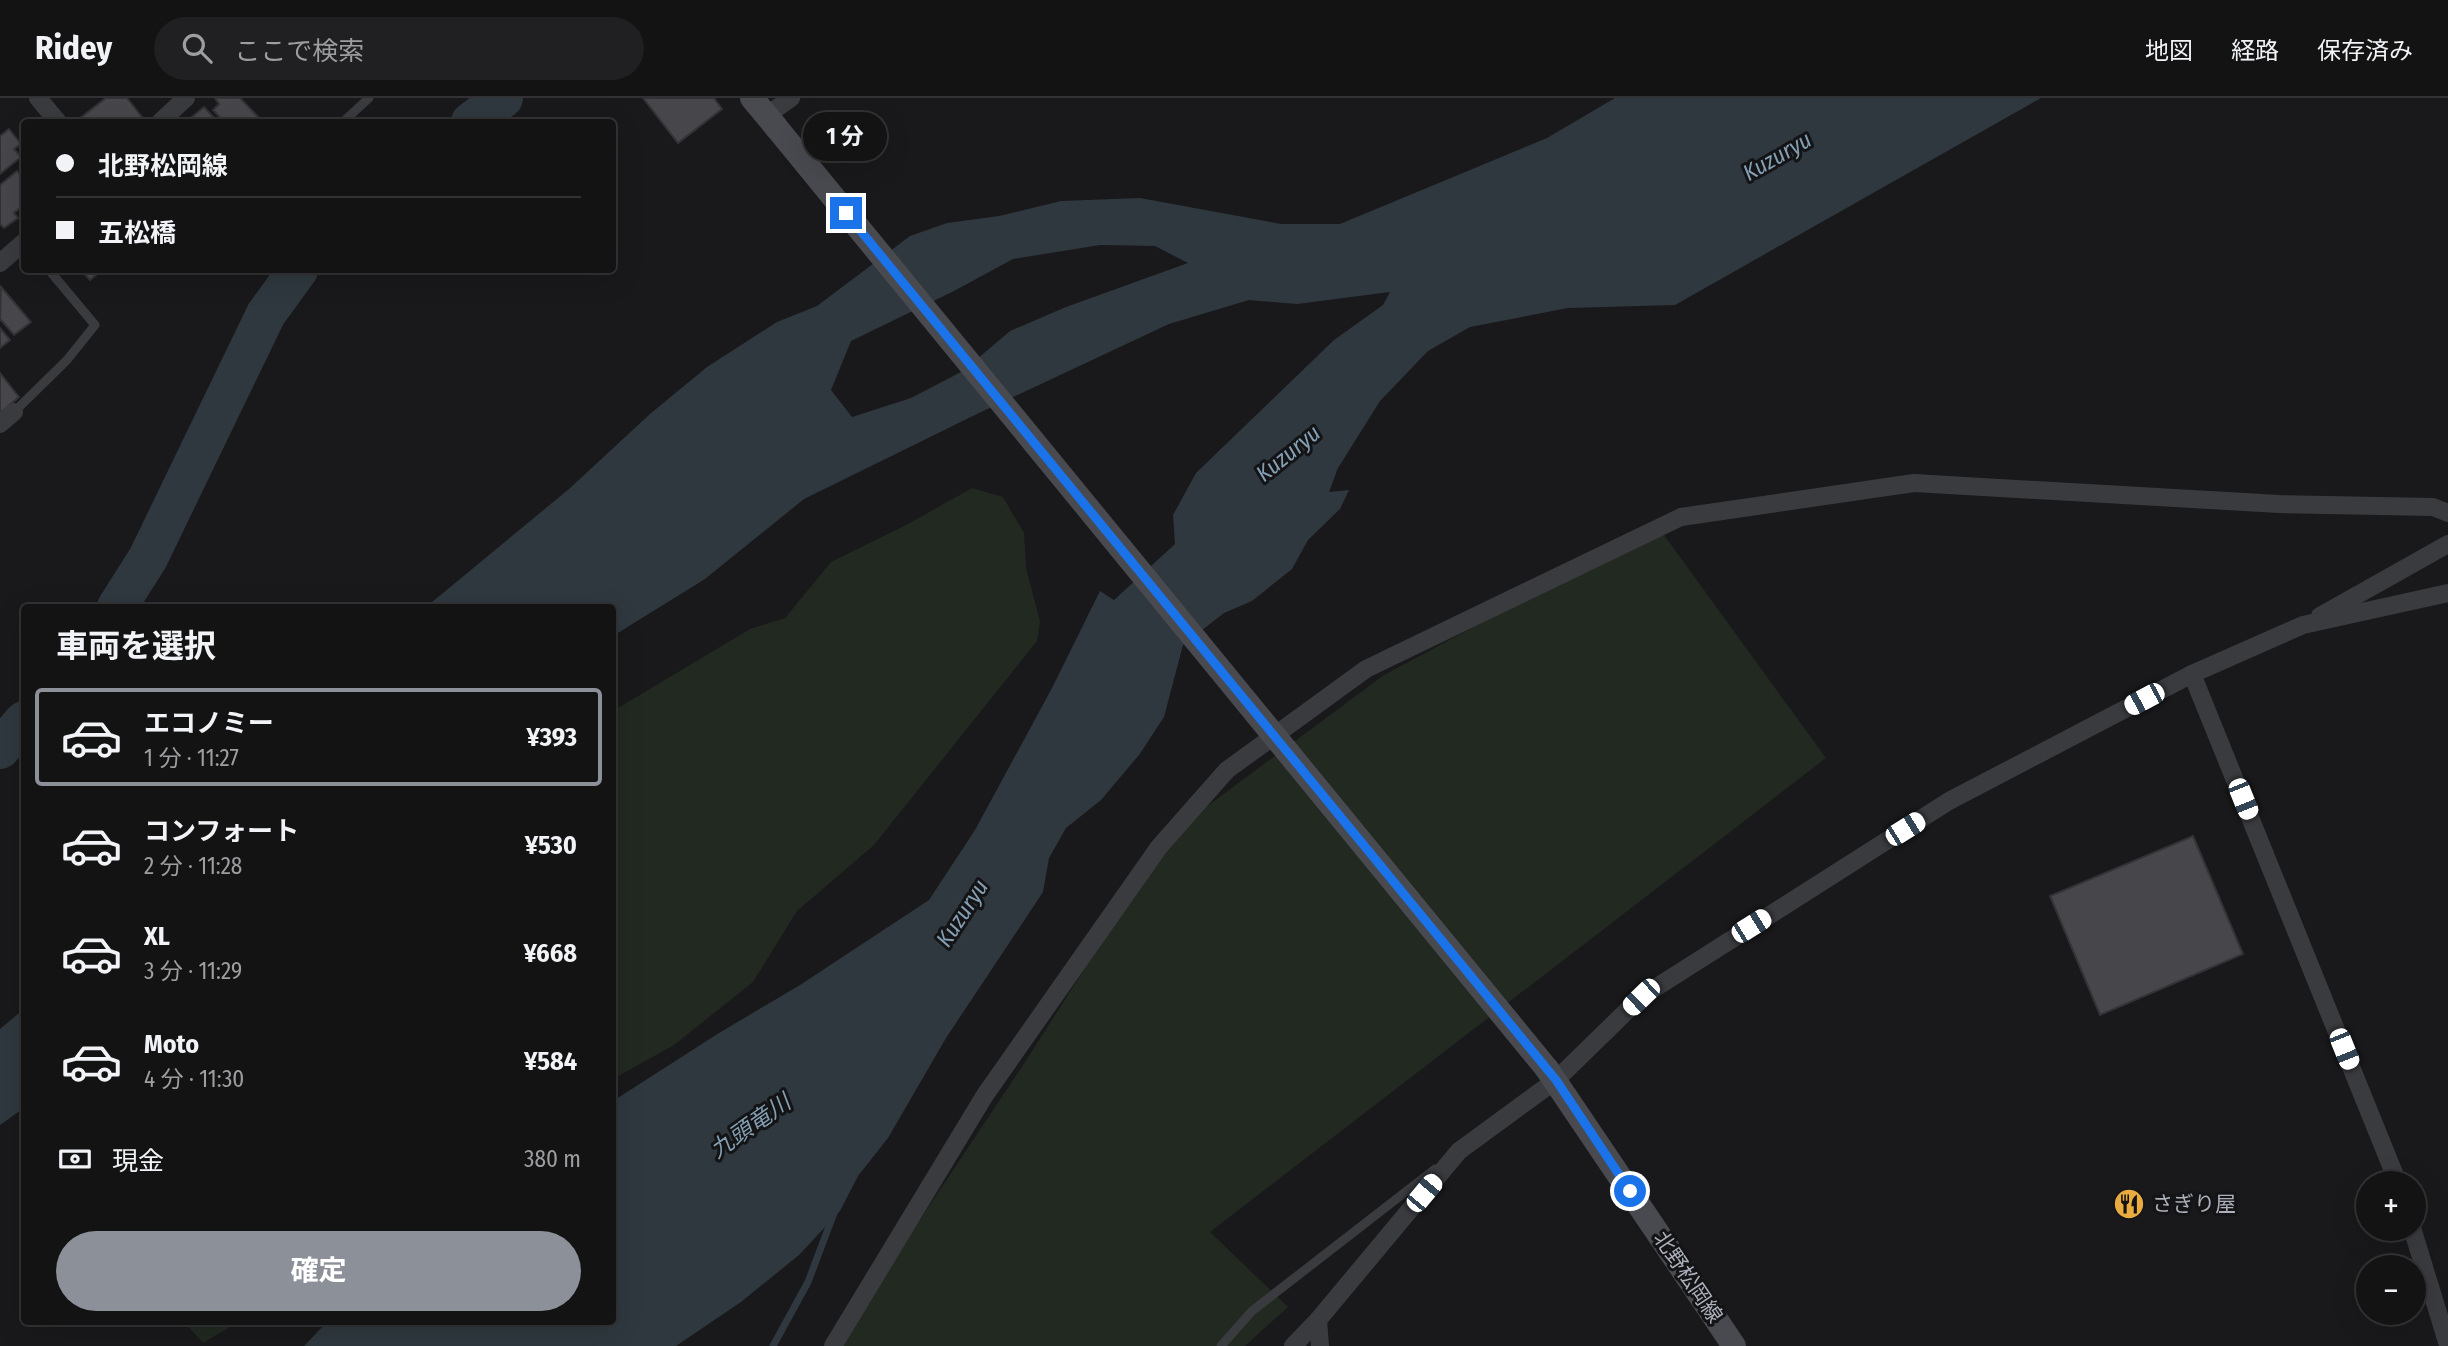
<!DOCTYPE html>
<html lang="ja">
<meta charset="utf-8">
<style>
body{margin:0;font-family:"Fira Sans Condensed","Noto Sans JP",sans-serif;background:#202022;color:#f1f3f6;height:100vh;display:flex;flex-direction:column;font-size:26px;white-space:nowrap}
*{box-sizing:border-box;margin:0}
p{font-size:23px;color:#9d9ea0}
.icon{flex:none;width:38px;height:38px;fill:none;stroke:currentColor;stroke-width:2;stroke-linecap:round;stroke-linejoin:round}
.map{position:relative;flex:1;overflow:hidden}
.panel{position:absolute;left:21px;top:506px;width:595px;height:721px;display:flex;flex-direction:column;background:#131314;border-radius:7px;box-shadow:0 7px 28px #0002,0 0 0 2px #323234}
.panel>*{flex:none}
.hud{position:absolute;left:21px;top:21px;width:595px;height:154px;border-radius:7px;box-shadow:0 7px 28px #0002,0 0 0 2px #323234;display:grid;align-content:center;height:154px;padding:0 35px;background:#131314}
.fabs{position:absolute;left:2356px;top:1073px;display:grid;gap:14px}
.fabs a{display:grid;place-items:center;width:70px;height:70px;border-radius:50%;background:#131314;box-shadow:0 7px 28px #0002,0 0 0 2px #323234;font-size:35px}
.end{position:absolute;width:32px;height:32px;margin:-16px;border:9px solid #1a73e8;background:#fff;box-shadow:0 0 0 4px #fff}
.from{border-radius:50%}
.bubble{position:absolute;height:49px;border-radius:24px;background:#131314;box-shadow:0 7px 28px #0002,0 0 0 2px #323234;font-size:23px;font-weight:700;line-height:49px;text-align:center}
.car{position:absolute;width:21px;height:42px;margin:-21px -10px;border-radius:9px;box-shadow:0 0 5px 2px #0007;background:linear-gradient(#fff 24%,#345 0 40%,#fff 0 76%,#345 0 86%,#fff 0)}
.hud b{display:flex;align-items:center;gap:24px;height:66px;font-size:26px}
.hud b+b{border-top:2px solid #323234}
.hud i{width:18px;height:18px;background:#f1f3f6}
ul{padding:0;list-style:none}
li{display:flex;align-items:center;gap:21px;height:98px;margin:0 14px 10px;padding:0 21px;border:4px solid transparent;border-radius:7px}
li div{flex:1}
li b{display:block;font-size:26px}
li em{font-style:normal;font-weight:700}
li.current{border-color:#8c9099}
li>.icon{width:63px;height:63px;stroke-width:1.5}
h2{padding:0 35px;font-size:32px;line-height:84px}
.pay{display:flex;align-items:center;gap:18px;height:77px;padding:0 35px;font-size:26px}
.pay p{margin-inline-start:auto}
.action{display:flex;gap:14px;margin-top:auto;padding:14px 35px}
.action a{flex:1;height:80px;border-radius:42px;background:#8c9099;color:#fff;font-size:28px;font-weight:700;line-height:80px;text-align:center}
header{display:flex;align-items:center;gap:42px;box-sizing:border-box;height:98px;padding:0 35px;background:#131314;border-bottom:2px solid #323234}
header strong{font-size:33px}
nav{display:flex;gap:38px;margin-inline-start:auto;font-size:24px}
.search{width:490px;height:63px;background:#202022;display:flex;align-items:center;gap:18px;box-sizing:border-box;padding:0 24px;border-radius:38px;color:#9d9ea0;font-size:26px}
.map>svg:first-child{display:block}
.green{fill:#212921}
.water{fill:#2f383e;fill-rule:evenodd}
.lines{fill:none;stroke-linecap:round;stroke-linejoin:round}
.stream{stroke:#2f383e;stroke-width:7}
.river{stroke:#2f383e;stroke-width:40}
.building{fill:#46464b;stroke:#333337;stroke-width:2}
.lane{stroke:#3a3b3f;stroke-width:9}
.street{stroke:#3a3b3f;stroke-width:18}
.secondary{stroke:#484a4f;stroke-width:24}
.secondary-bridge{stroke:#484a4f;stroke-width:24}
.route{stroke:#1a73e8;stroke-width:9}
.labels{text-anchor:middle;stroke-width:6;stroke-linejoin:round;paint-order:stroke}
.poi-label{font-size:21px;fill:#acb0ba;stroke:#141416;text-anchor:start}
.street-label{font-size:21px;fill:#acb0ba;stroke:#141416}
.water-label{font-size:23px;font-style:italic;fill:#849fb3;stroke:#141416}
</style>
<header>
<strong>Ridey</strong>
<div class="search"><svg class="icon" aria-label="search" viewBox="0 0 24 24"><circle cx="10" cy="10" r="6"/><path d="M15 15l6 6"/></svg>ここで検索</div>
<nav><a>地図</a><a>経路</a><a>保存済み</a></nav>
</header>
<div class="map">
<svg width="2448" height="1248" viewBox="0 0 2448 1248">
<rect width="100%" height="100%" fill="#19191b"/>
<!-- green -->
<g class="green">
<polygon points="972,390 1003,399 1024,435 1026,470 1040,523 1037,543 874,747 797,813 753,884 674,947 613,981 613,613 750,531 785,520 831,464 910,425"/>
<polygon points="1659,430 1826,660 1210,1134 1288,1209 1245,1248 836,1248 1027,961 1171,735 1384,577"/>
<polygon points="183,1223 240,1223 203,1245"/>
</g>
<!-- water -->
<g class="water">
<path d="M1615,0H2041L1675,207L1568,210L1470,229L1428,253L1380,303L1338,370L1329,394L1349,392L1340,411L1308,442L1292,471L1252,503L1224,515L1183,547L1164,619L1139,657L1101,702L1066,730L1049,760L1043,794L946,940L888,1040L858,1078L840,1113L799,1157L741,1204L676,1248H304L328,1223H612L613,1003L719,935L800,887L929,802L975,732L1052,590L1100,493L1114,502L1175,446L1173,417L1196,375L1334,242L1383,207L1390,194L1297,206L1249,202L1169,226L979,315L804,401L705,481L613,538L612,509H426L569,391L650,316L707,269L777,224L817,208L910,138L947,125L999,118L1061,103L1140,100L1281,126H1340L1547,40ZM1100,147L1155,148L1188,165L1066,209L1010,233L963,273L911,300L852,319L831,292L851,243L954,193L1013,161Z"/>
<polygon points="24,911 24,1010 0,1027 0,931"/>
</g>
<g class="lines">
<!-- stream -->
<polyline class="stream" points="773,1248 808,1184 834,1115"/>
<!-- river -->
<g class="river">
<polyline points="471,24 503,0"/>
<polyline points="117,509 148,460 266,216 298,172"/>
<polyline points="0,651 24,623"/>
</g>
</g>
<!-- building -->
<g class="building">
<polygon points="106,0 127,0 145,23 75,24"/>
<polygon points="215,0 240,0 263,24 224,24 213,12 219,6"/>
<polygon points="643,0 714,0 722,11 678,45"/>
<polygon points="204,9 218,24 196,24 192,19"/>
<polygon points="9,31 21,46 14,51 21,59 0,76 0,38"/>
<polygon points="17,73 24,82 24,114 21,109 14,115 18,120 4,130 0,126 0,87"/>
<polygon points="81,172 102,172 90,182"/>
<polygon points="1,189 31,224 14,237 0,221"/>
<polygon points="0,230 10,242 0,250"/>
<polygon points="0,275 19,299 0,315"/>
<polygon points="2193,738 2243,856 2100,917 2050,798"/>
</g>
<g class="lines">
<!-- lane -->
<g class="lane">
<polyline points="343,24 369,0"/>
<polyline points="14,314 67,262 95,227 49,172"/>
<polyline points="1221,1248 1252,1213 1435,1071"/>
</g>
<!-- street -->
<g class="street">
<polyline points="38,0 58,24"/>
<polyline points="766,18 791,0"/>
<polyline points="160,24 186,0"/>
<polyline points="0,165 24,144"/>
<polyline points="0,326 14,314"/>
<polyline points="2320,518 2448,446"/>
<polyline points="2192,576 2398,1085"/>
<polyline points="2412,1130 2448,1247"/>
<polyline points="833,1248 985,997 1159,749 1227,672 1366,571 1681,419 1914,385 2279,406 2433,409 2448,415"/>
<polyline points="1293,1248 1318,1222"/>
<polyline points="1320,1248 1318,1222 1459,1053 1556,982 1641,899 1949,703 2192,576 2303,527 2448,495"/>
</g>
<!-- secondary -->
<g class="secondary">
<polyline points="752,0 776,29"/>
<polyline points="1547,971 1734,1248"/>
</g>
<!-- secondary-bridge -->
<polyline class="secondary-bridge" points="776,29 1547,971"/>
</g>
<g class="lines">
<!-- route -->
<polyline class="route" points="846,115 1556,982 1630,1093"/>
</g>
<!-- icons -->
<defs>
<g id="restaurant-disc" transform="scale(1.575)"><circle r="9.5" fill="#eaac41" stroke="#141416"/><path d="M-5-6h1v4h1v-4h1v4h1v-4h1v5L-1.5 .5V6h-2V.5L-5-1ZM5-6V6H3V1.5H1.5Q1.5-4 5-6Z" fill="#111"/></g>
</defs>
<g fill-rule="evenodd">
<use href="#restaurant-disc" x="2129" y="1106"/>
</g>
<g class="labels">
<!-- poi labels -->
<g class="poi-label">
<text x="2152" y="1113">さぎり屋</text>
</g>
<!-- street labels -->
<g class="street-label">
<text transform="translate(1688 1179) rotate(56)" y="7">北野松岡線</text>
</g>
<!-- water labels -->
<g class="water-label">
<text transform="translate(1777 58) rotate(-30)" y="8">Kuzuryu</text>
<text transform="translate(1288 355) rotate(-39)" y="8">Kuzuryu</text>
<text transform="translate(962 815) rotate(-57)" y="8">Kuzuryu</text>
<text transform="translate(750 1028) rotate(-35)" y="8">九頭竜川</text>
</g>
</g>
</svg>
<div class="fabs">
<a>+</a>
<a>−</a>
</div>
<i class="end from" style="left:1630px;top:1093px"></i>
<i class="end" style="left:846px;top:115px"></i>
<div class="bubble" style="left:803px;top:14px;width:84px">1 分</div>
<i class="car" style="left:2144px;top:601px;rotate:242deg"></i>
<i class="car" style="left:2243px;top:701px;rotate:158deg"></i>
<i class="car" style="left:1905px;top:731px;rotate:58deg"></i>
<i class="car" style="left:1751px;top:828px;rotate:58deg"></i>
<i class="car" style="left:1641px;top:899px;rotate:226deg"></i>
<i class="car" style="left:2344px;top:951px;rotate:158deg"></i>
<i class="car" style="left:1424px;top:1095px;rotate:40deg"></i>
<div class="hud">
<b><i class="from"></i>北野松岡線</b>
<b><i></i>五松橋</b>
</div>
<section class="panel">
<h2>車両を選択</h2>
<ul>
<li class="current"><svg class="icon" aria-label="car" viewBox="0 0 24 24"><path d="M5 17H2v-5l4-1 3-4h7l3 4 3 1v5h-3M9 17h6M6 11h13"/><circle cx="7" cy="17" r="2"/><circle cx="17" cy="17" r="2"/></svg><div><b>エコノミー</b><p>1 分 · 11:27</p></div><em>¥393</em></li>
<li><svg class="icon" aria-label="car" viewBox="0 0 24 24"><path d="M5 17H2v-5l4-1 3-4h7l3 4 3 1v5h-3M9 17h6M6 11h13"/><circle cx="7" cy="17" r="2"/><circle cx="17" cy="17" r="2"/></svg><div><b>コンフォート</b><p>2 分 · 11:28</p></div><em>¥530</em></li>
<li><svg class="icon" aria-label="car" viewBox="0 0 24 24"><path d="M5 17H2v-5l4-1 3-4h7l3 4 3 1v5h-3M9 17h6M6 11h13"/><circle cx="7" cy="17" r="2"/><circle cx="17" cy="17" r="2"/></svg><div><b>XL</b><p>3 分 · 11:29</p></div><em>¥668</em></li>
<li><svg class="icon" aria-label="car" viewBox="0 0 24 24"><path d="M5 17H2v-5l4-1 3-4h7l3 4 3 1v5h-3M9 17h6M6 11h13"/><circle cx="7" cy="17" r="2"/><circle cx="17" cy="17" r="2"/></svg><div><b>Moto</b><p>4 分 · 11:30</p></div><em>¥584</em></li>
</ul>
<div class="pay"><svg class="icon" aria-label="cash" viewBox="0 0 24 24"><path d="M3 7h18v10H3z"/><circle cx="12" cy="12" r="2"/></svg>現金<p>380 m</p></div>
<div class="action"><a>確定</a></div>
</section>
</div>
